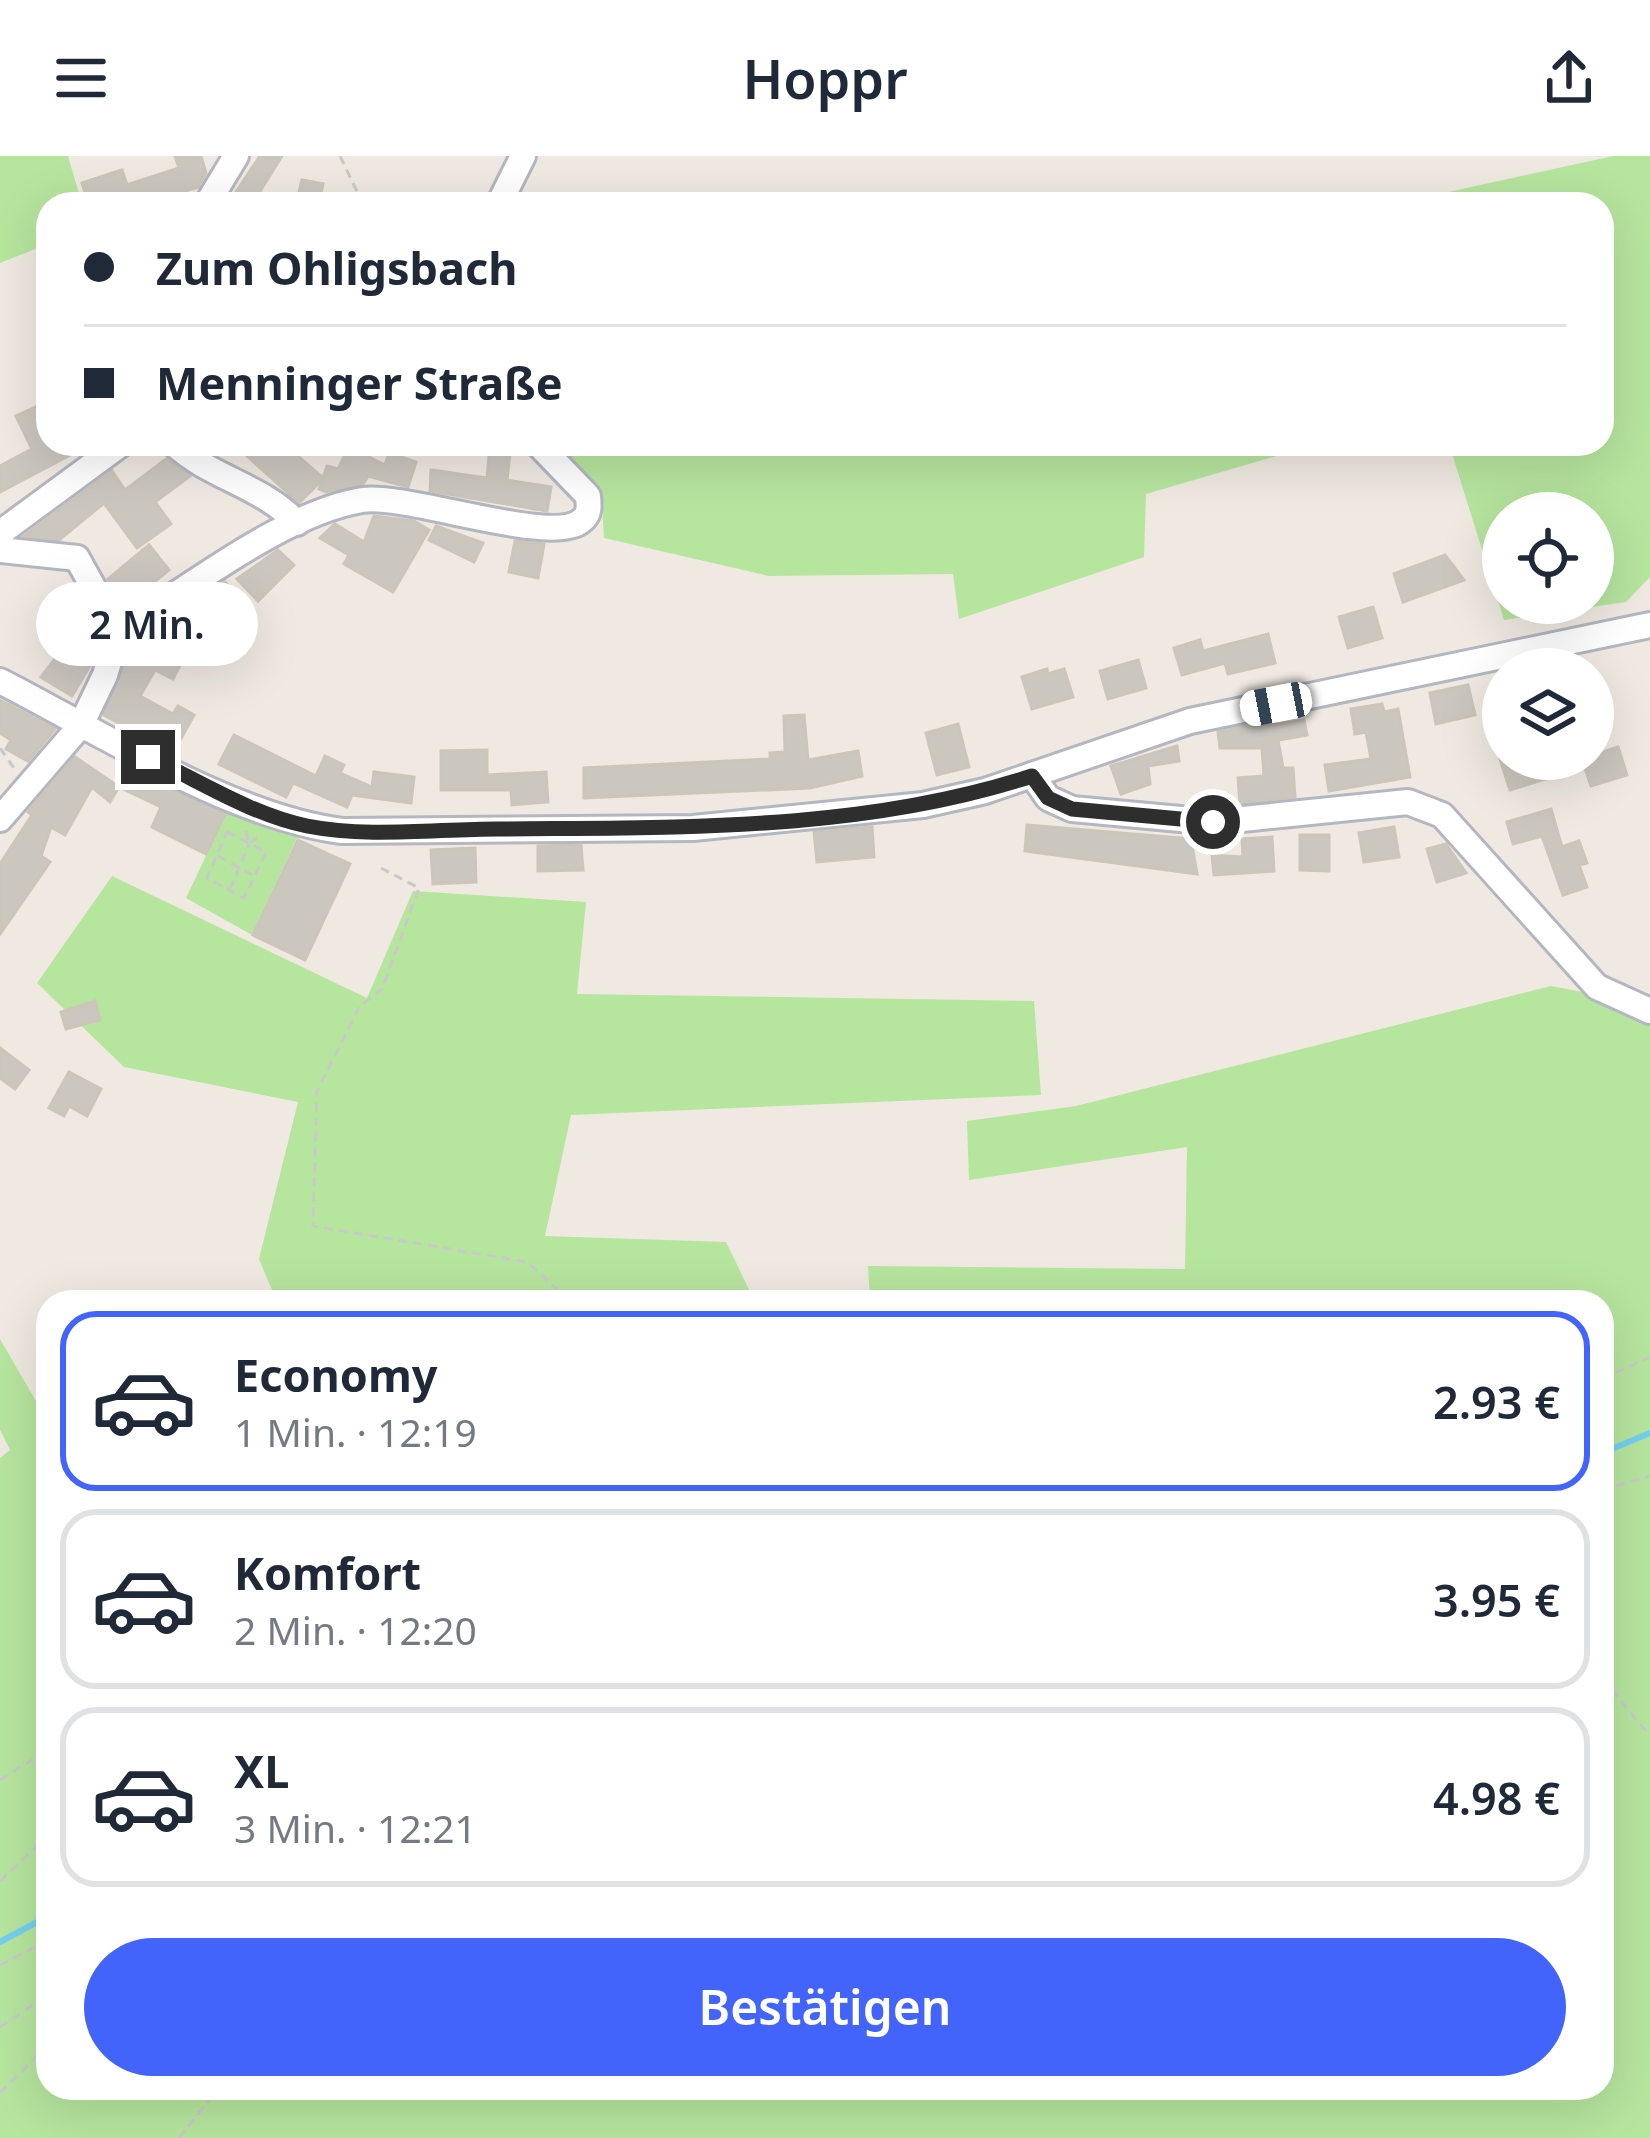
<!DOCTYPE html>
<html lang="de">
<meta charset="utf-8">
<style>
body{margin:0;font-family:"Noto Sans",sans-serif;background:#f6f6f7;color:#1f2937;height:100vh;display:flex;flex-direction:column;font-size:45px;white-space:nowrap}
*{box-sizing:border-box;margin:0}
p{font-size:39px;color:#747a83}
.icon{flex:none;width:66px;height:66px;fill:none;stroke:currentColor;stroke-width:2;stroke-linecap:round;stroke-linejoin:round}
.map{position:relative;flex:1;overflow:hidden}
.drawer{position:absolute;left:36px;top:1134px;width:1578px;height:810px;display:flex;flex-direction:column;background:#fff;border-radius:36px;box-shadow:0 12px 48px #0002}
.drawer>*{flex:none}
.banner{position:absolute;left:36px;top:36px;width:1578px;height:264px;border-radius:36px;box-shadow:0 12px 48px #0002;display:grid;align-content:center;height:264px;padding:0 48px;background:#fff}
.controls{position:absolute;left:1482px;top:336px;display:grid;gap:24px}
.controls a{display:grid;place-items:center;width:132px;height:132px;border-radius:50%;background:#fff;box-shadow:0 12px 48px #0002;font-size:60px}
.end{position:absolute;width:54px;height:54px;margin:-27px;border:15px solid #2e2e2e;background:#fff;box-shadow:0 0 0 6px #fff}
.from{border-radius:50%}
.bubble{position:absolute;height:84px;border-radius:42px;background:#fff;box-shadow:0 12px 48px #0002;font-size:39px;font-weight:600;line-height:84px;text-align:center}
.car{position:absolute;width:36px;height:72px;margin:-36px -18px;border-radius:15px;box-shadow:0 0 9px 3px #0007;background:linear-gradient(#fff 24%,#345 0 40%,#fff 0 76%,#345 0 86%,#fff 0)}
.banner b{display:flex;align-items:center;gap:42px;height:114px;font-size:45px}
.banner b+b{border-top:3px solid #e0e1e3}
.banner i{width:30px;height:30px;background:#1f2937}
ul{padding:21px 0 0;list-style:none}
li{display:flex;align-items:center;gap:36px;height:180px;margin:0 24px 18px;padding:0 24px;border:6px solid #e0e1e3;border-radius:36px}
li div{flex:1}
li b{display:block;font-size:45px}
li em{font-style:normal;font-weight:600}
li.on{border-color:#4264fb}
li>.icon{width:108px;height:108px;stroke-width:1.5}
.primary-button{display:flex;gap:24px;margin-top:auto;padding:24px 48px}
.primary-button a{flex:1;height:138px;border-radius:72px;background:#4264fb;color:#fff;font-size:48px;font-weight:600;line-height:138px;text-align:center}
header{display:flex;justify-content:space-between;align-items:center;height:156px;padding:0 48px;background:#fff;font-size:54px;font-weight:600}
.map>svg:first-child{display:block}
.green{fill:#b6e59e;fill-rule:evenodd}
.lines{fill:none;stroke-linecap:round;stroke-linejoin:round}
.stream{stroke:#75cff0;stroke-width:6}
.building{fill:#cbc7bf;stroke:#cbc5ba;stroke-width:3}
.minor-casing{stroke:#b4b7c1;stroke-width:30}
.path{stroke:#c9c9c9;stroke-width:3;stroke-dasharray:9 6;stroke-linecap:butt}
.minor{stroke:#fff;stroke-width:24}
.route{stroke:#2e2e2e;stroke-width:15}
</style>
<header><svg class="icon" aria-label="menu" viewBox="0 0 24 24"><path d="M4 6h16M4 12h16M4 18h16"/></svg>Hoppr<svg class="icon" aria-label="share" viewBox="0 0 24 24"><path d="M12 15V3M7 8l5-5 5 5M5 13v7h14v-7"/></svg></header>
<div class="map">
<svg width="1650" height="1982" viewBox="0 0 1650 1982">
<rect width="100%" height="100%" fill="#efe9e1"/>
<!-- green -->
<g class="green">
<polygon points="0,0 68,0 82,48 48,48 48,88 0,107"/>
<path d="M1613,0H1650V421L1626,446L1504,464L1449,288H1602V48H1394ZM1503,357H1593V447H1503Z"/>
<polygon points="557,288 1318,288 1146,338 1144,401 959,463 953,418 769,420 604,382 601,332"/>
<polygon points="234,641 303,669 252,779 186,742"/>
<polygon points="112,720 367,842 413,735 586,746 577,838 1034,845 1041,939 571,959 545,1080 726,1086 755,1146 277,1146 259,1103 298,946 124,911 37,827"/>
<polygon points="1551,830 1650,849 1650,1982 0,1982 0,1302 10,1294 0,1274 0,1183 40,1252 48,1251 48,1932 1602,1932 1602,1146 870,1146 868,1110 1185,1113 1187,991 969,1024 967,965 1076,950"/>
</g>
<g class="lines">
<!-- stream -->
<g class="stream">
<polyline points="1602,1297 1650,1277"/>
<polyline points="0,1786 48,1760"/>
</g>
</g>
<!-- building -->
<g class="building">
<polygon points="175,0 201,0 206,17 198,31 145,48 89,48 82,27 122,14 127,29 179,12"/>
<polygon points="260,0 282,0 252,48 228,48"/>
<polygon points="302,24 323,28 319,48 296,48"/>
<polygon points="38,250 48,270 48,288 91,288 0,336 0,310 32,293 16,260"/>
<polygon points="234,288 284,288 323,322 327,310 338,313 349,291 385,309 389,297 416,306 408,331 368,320 364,327 326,336 319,333 323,323 299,347"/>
<polygon points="490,288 511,288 507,324 551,331 547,355 430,335 431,314 487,322"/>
<polygon points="166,303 190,320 155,346 171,368 137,392 104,347 59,384 24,380 112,315 125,334"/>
<polygon points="374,360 414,365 429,374 393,436 344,408 349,399 320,382 335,368 364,386"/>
<polygon points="436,370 483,387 474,406 429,384"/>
<polygon points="515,385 544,388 538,422 509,416"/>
<polygon points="149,389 169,414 123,451 108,423"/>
<polygon points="278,394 294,409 258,445 237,423"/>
<polygon points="1445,399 1464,424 1403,446 1394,418"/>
<polygon points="225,426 238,439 220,456 213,449 186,483 173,505 180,509 173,523 155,514 140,540 173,558 178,550 194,559 173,597 104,559 132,487 164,471"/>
<polygon points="73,429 86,453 61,482 44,464"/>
<polygon points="1373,451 1382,482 1348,492 1339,461"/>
<polygon points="1268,478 1275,507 1228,518 1225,507 1182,519 1174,492 1200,484 1203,495"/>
<polygon points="67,487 91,508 72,540 41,521"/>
<polygon points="1138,504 1146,532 1108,543 1100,515"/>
<polygon points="1047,513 1048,518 1064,513 1073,541 1032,553 1022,521"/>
<polygon points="1468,529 1475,559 1436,568 1430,537"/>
<polygon points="0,544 55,573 28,605 6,593 11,584 0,577"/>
<polygon points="1382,548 1384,556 1398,553 1410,621 1329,635 1325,609 1371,603 1366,576 1355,578 1351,553"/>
<polygon points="804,559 808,604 858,595 862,620 810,632 584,642 584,612 770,603 770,597 785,596 784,560"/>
<polygon points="1275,564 1276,569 1304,564 1307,579 1278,584 1283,612 1293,612 1295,641 1240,647 1238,622 1264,620 1262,592 1220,592 1218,576"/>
<polygon points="958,568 969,611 937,619 926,577"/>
<polygon points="234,579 316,620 325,600 344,609 340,617 372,631 374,616 414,621 411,647 352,639 347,651 293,627 286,641 219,608"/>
<polygon points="1177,590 1179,605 1148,610 1150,628 1121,638 1111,610"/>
<polygon points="1618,591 1627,619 1591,630 1582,603"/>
<polygon points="487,594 487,619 546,616 548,646 512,649 511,634 441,634 441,595"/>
<polygon points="75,601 119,631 110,646 92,631 65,679 51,671 41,700 50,706 0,778 0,708 32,659 28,656"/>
<polygon points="1500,603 1539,603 1545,623 1510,634"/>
<polygon points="127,612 225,658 206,698 152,671 161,651 119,631"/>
<polygon points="1551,653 1562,691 1579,685 1587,707 1579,709 1587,731 1563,739 1542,680 1513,688 1507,666"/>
<polygon points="1027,669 1191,683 1197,718 1025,695"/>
<polygon points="872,671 874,701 817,706 814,676"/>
<polygon points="1394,671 1399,701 1364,706 1359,677"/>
<polygon points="1300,679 1329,679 1329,715 1300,714"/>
<polygon points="1272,681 1274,715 1214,719 1212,699 1243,701 1242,683"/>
<polygon points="298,684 350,708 305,804 253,779"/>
<polygon points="1446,688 1466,717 1437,726 1427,693"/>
<polygon points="581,689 583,714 538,715 538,690"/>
<polygon points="475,692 476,726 433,728 431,694"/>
<polygon points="95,845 100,864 66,873 61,856"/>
<polygon points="0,892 29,914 15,933 0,922"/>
<polygon points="69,916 101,933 87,960 69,950 64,960 49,952"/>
</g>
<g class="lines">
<!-- minor casing -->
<g class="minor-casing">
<g id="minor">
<polyline points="207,48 236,0"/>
<polyline points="499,48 523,0"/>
<path d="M174,288C211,322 263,330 297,367"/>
<polyline points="0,377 121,288"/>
<polyline points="0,394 77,402 118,476"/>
<path d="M0,525C100,576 231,661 342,675L693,672L923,649L985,635L1190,565L1650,469"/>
<polyline points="1032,619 1048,642 1072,653 1213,666 1408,646 1442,659 1597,831 1650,855"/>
<path d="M0,663L81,569L105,519L118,476C187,434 283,357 362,344C407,337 551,390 581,365C590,359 589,350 588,340L538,288"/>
</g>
</g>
<!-- path -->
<g class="path">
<polyline points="340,0 363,48"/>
<polyline points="0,592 16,615"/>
<polyline points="246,675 249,688 262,677"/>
<polygon points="227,676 266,696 244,742 207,722"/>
<polyline points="218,700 256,721"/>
<polyline points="381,712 419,732 382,833 360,850 317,935 313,1070 528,1106 570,1146"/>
<polyline points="230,733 249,688"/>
<polyline points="1602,1223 1650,1201"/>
<polyline points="1602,1334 1650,1320"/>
<polyline points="1602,1522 1650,1580"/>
<polyline points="0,1624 48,1594"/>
<polyline points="0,1725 48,1680"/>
<polyline points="0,1809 48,1785"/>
<polyline points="0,1871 48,1839"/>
<polyline points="0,1937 48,1889"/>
<polyline points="179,1982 215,1937"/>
</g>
<!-- minor -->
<use href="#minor" class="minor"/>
</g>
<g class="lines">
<!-- route -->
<path class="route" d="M148,601C198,624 252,659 307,670C368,682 436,673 498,673C678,671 860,676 1032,620L1048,642L1072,653L1213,666"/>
</g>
</svg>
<div class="controls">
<a><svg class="icon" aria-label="locate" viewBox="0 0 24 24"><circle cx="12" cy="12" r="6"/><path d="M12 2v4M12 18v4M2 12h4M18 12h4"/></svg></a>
<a><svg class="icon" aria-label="layers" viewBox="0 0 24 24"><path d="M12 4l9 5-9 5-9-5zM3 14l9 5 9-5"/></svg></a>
</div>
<i class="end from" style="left:1213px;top:666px"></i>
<i class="end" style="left:148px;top:601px"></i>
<div class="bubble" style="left:36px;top:426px;width:222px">2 Min.</div>
<i class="car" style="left:1276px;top:548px;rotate:259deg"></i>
<div class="banner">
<b><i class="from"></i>Zum Ohligsbach</b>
<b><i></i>Menninger Straße</b>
</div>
<section class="drawer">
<ul>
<li class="on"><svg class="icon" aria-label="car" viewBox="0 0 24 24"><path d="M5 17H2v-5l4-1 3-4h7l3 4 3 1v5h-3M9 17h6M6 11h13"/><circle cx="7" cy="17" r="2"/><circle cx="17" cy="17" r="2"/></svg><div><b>Economy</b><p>1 Min. · 12:19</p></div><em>2.93 €</em></li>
<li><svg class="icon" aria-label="car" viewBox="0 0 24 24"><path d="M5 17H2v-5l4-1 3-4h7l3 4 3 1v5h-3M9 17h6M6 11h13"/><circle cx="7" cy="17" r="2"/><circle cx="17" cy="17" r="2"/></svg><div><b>Komfort</b><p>2 Min. · 12:20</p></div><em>3.95 €</em></li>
<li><svg class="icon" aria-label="car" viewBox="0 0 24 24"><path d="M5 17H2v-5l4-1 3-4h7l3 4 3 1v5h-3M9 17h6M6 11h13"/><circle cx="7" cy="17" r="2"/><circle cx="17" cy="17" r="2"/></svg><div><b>XL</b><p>3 Min. · 12:21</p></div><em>4.98 €</em></li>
</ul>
<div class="primary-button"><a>Bestätigen</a></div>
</section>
</div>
